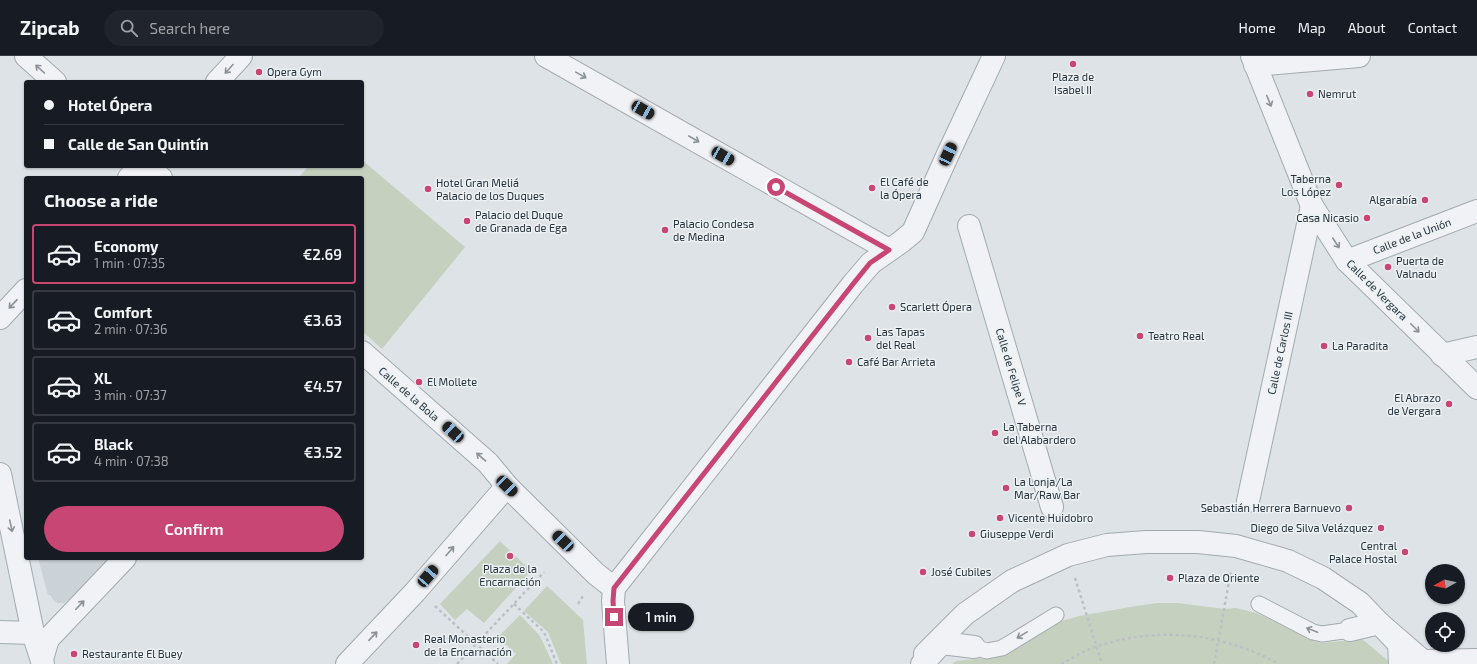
<!DOCTYPE html>
<meta charset="utf-8">
<style>
body{margin:0;font-family:"Exo 2",sans-serif;background:#20242c;color:#f1f3f6;height:100vh;display:flex;flex-direction:column;font-size:15px;white-space:nowrap}
*{box-sizing:border-box;margin:0}
p{font-size:13px;color:#9ea1a6}
.icon{flex:none;width:22px;height:22px;fill:none;stroke:currentColor;stroke-width:2;stroke-linecap:round;stroke-linejoin:round}
.map{position:relative;flex:1;overflow:hidden}
.sheet{position:absolute;left:24px;top:120px;width:340px;height:384px;display:flex;flex-direction:column;background:#171b24;border-radius:4px;box-shadow:0 1px 3px #0004}
.sheet>*{flex:none}
.top-card{position:absolute;left:24px;top:24px;width:340px;height:88px;border-radius:4px;box-shadow:0 1px 3px #0004;display:grid;align-content:center;height:88px;padding:0 20px;background:#171b24}
.needle{width:26px;rotate:262deg}
.fabs{position:absolute;left:1425px;top:508px;display:grid;gap:8px}
.fabs a{display:grid;place-items:center;width:40px;height:40px;border-radius:50%;background:#171b24;box-shadow:0 1px 3px #0004;font-size:20px}
.end{position:absolute;width:18px;height:18px;margin:-9px;border:5px solid #c84673;background:#fff;box-shadow:0 0 0 2px #fff}
.from{border-radius:50%}
.bubble{position:absolute;height:28px;border-radius:14px;background:#171b24;box-shadow:0 1px 3px #0004;font-size:13px;font-weight:600;line-height:28px;text-align:center}
.car{position:absolute;width:12px;height:24px;margin:-12px -6px;border-radius:5px;box-shadow:0 0 3px 1px #0007;background:linear-gradient(#222 24%,#8ab4d8 0 40%,#222 0 76%,#8ab4d8 0 86%,#222 0)}
.top-card b{display:flex;align-items:center;gap:14px;height:38px;font-size:15px}
.top-card b+b{border-top:1px solid #363941}
.top-card i{width:10px;height:10px;background:#f1f3f6}
ul{padding:0;list-style:none}
li{display:flex;align-items:center;gap:12px;height:60px;margin:0 8px 6px;padding:0 12px;border:2px solid #363941;border-radius:4px}
li div{flex:1}
li b{display:block;font-size:15px}
li em{font-style:normal;font-weight:600}
li.active{border-color:#c84673}
li>.icon{width:36px;height:36px;stroke-width:1.5}
h2{padding:0 20px;font-size:18px;line-height:48px}
.cta{display:flex;gap:8px;margin-top:auto;padding:8px 20px}
.cta a{flex:1;height:46px;border-radius:24px;background:#c84673;color:#fff;font-size:16px;font-weight:600;line-height:46px;text-align:center}
header{display:flex;align-items:center;gap:24px;box-sizing:border-box;height:56px;padding:0 20px;background:#171b24;border-bottom:1px solid #363941}
header strong{font-size:19px}
nav{display:flex;gap:22px;margin-inline-start:auto;font-size:14px}
.search{width:280px;height:36px;background:#20242c;display:flex;align-items:center;gap:10px;box-sizing:border-box;padding:0 14px;border-radius:22px;color:#9ea1a6;font-size:15px}
.map>svg:first-child{display:block}
.built{fill:#cbd2d8}
.green{fill:#c6d0bf}
.lines{fill:none;stroke-linecap:round;stroke-linejoin:round}
.service-casing{stroke:#a3abb0;stroke-width:17}
.pedestrian-casing{stroke:#a3abb0;stroke-width:24}
.minor-casing{stroke:#a3abb0;stroke-width:24}
.path{stroke:#bcc0c5;stroke-width:2.5;stroke-dasharray:3 3;stroke-linecap:butt}
.service{stroke:#f0f2f5;stroke-width:15}
.pedestrian{stroke:#f0f2f5;stroke-width:22}
.minor{stroke:#f0f2f5;stroke-width:22}
.oneway{stroke:#8c9298}
.route{stroke:#c84673;stroke-width:5}
.poi-dot{fill:#c84673;stroke:#ecf1f4;stroke-width:1.5}
.labels{text-anchor:middle;stroke-width:3;stroke-linejoin:round;paint-order:stroke}
.poi-label{font-size:11px;fill:#27333c;stroke:#ecf1f4;text-anchor:start}
.street-label{font-size:11px;fill:#27333c;stroke:#ecf1f4}
</style>
<header>
<strong>Zipcab</strong>
<div class="search"><svg class="icon" aria-label="search" viewBox="0 0 24 24"><circle cx="10" cy="10" r="6"/><path d="M15 15l6 6"/></svg>Search here</div>
<nav><a>Home</a><a>Map</a><a>About</a><a>Contact</a></nav>
</header>
<div class="map">
<svg width="1477" height="608" viewBox="0 0 1477 608">
<rect width="100%" height="100%" fill="#dde3e6"/>
<!-- built -->
<polygon class="built" points="38,502 110,502 71,545 68,544 64,547 59,547 55,546 50,539 48,539"/>
<!-- green -->
<g class="green">
<polygon points="362,104 465,191 382,293 362,275 362,122 298,122 309,110 362,110"/>
<polygon points="500,485 531,515 484,567 467,553 455,564 440,548"/>
<polygon points="547,530 583,564 587,608 561,608 548,576 524,555"/>
<polygon points="1157,547 1178,547 1224,553 1236,552 1256,557 1297,575 1314,585 1322,587 1362,583 1392,608 952,608 956,605 1003,600 1059,566 1079,560 1136,550"/>
<polygon points="520,559 540,580 553,608 507,608 516,598 498,581"/>
</g>
<g class="lines">
<!-- service casing -->
<g class="service-casing">
<g id="service">
<polyline points="1259,548 1313,576 1322,578 1350,574"/>
<polyline points="974,591 987,595 1002,592 1056,559"/>
</g>
</g>
<!-- pedestrian casing -->
<g class="pedestrian-casing">
<g id="pedestrian">
<polyline points="969,170 1052,451"/>
<polyline points="1248,445 1312,150"/>
<polyline points="925,598 965,558 1012,525 1068,499 1107,489 1146,486 1198,486 1236,490 1288,505 1323,522 1360,547 1399,588 1400,608"/>
</g>
</g>
<!-- minor casing -->
<g class="minor-casing">
<g id="minor">
<polyline points="26,0 55,26"/>
<polyline points="546,0 889,194"/>
<polyline points="1252,0 1312,150 1347,205 1477,332"/>
<polyline points="1255,9 1359,0"/>
<polyline points="217,26 241,0"/>
<polyline points="147,110 161,122"/>
<polyline points="129,122 140,110"/>
<polyline points="1347,205 1477,155"/>
<polyline points="0,262 26,234"/>
<polyline points="362,296 488,407 507,430 596,518 614,532"/>
<polyline points="1442,299 1477,291"/>
<polyline points="0,418 33,577 43,608"/>
<polyline points="614,532 853,228 871,207 901,186 913,176 948,98 994,0"/>
<polyline points="614,532 613,545 618,608"/>
<polyline points="1350,574 1379,567 1423,605 1477,604"/>
<polyline points="0,576 33,577"/>
<polyline points="42,603 48,583 125,502"/>
<polyline points="347,608 415,536 507,430"/>
<polyline points="922,608 942,587 974,591"/>
</g>
</g>
<!-- path -->
<g class="path">
<polyline points="1075,522 1102,608"/>
<polyline points="514,548 544,576 557,608"/>
<polyline points="578,548 583,540"/>
<polyline points="435,550 498,608"/>
<polyline points="457,608 544,516"/>
<path d="M1061,608C1069,604 1077,599 1085,595C1096,590 1108,587 1120,584C1175,572 1230,581 1279,608"/>
<polyline points="1214,608 1231,515"/>
</g>
<!-- service -->
<use href="#service" class="service"/>
<!-- pedestrian -->
<use href="#pedestrian" class="pedestrian"/>
<!-- minor -->
<use href="#minor" class="minor"/>
</g>
<!-- one-way arrows -->
<defs><path id="oneway-shaft" d="M-6 0H5M1.5-3L5.5 0L1.5 3" fill="none" stroke-width="1.6" stroke-linecap="round" stroke-linejoin="round"/></defs>
<g class="oneway">
<use href="#oneway-shaft" transform="translate(40 13) rotate(-138)"/>
<use href="#oneway-shaft" transform="translate(229 13) rotate(132)"/>
<use href="#oneway-shaft" transform="translate(581 19) rotate(29)"/>
<use href="#oneway-shaft" transform="translate(1269 45) rotate(68)"/>
<use href="#oneway-shaft" transform="translate(694 83) rotate(30)"/>
<use href="#oneway-shaft" transform="translate(1336 187) rotate(57)"/>
<use href="#oneway-shaft" transform="translate(13 248) rotate(133)"/>
<use href="#oneway-shaft" transform="translate(1415 272) rotate(45)"/>
<use href="#oneway-shaft" transform="translate(481 401) rotate(-139)"/>
<use href="#oneway-shaft" transform="translate(11 470) rotate(78)"/>
<use href="#oneway-shaft" transform="translate(450 495) rotate(-49)"/>
<use href="#oneway-shaft" transform="translate(80 549) rotate(-46)"/>
<use href="#oneway-shaft" transform="translate(1312 574) rotate(-158)"/>
<use href="#oneway-shaft" transform="translate(1022 579) rotate(149)"/>
<use href="#oneway-shaft" transform="translate(373 580) rotate(-47)"/>
</g>
<g class="lines">
<!-- route -->
<polyline class="route" points="614,561 613,545 614,532 853,228 870,207 889,194 776,131"/>
</g>
<!-- markers -->
<g class="poi-dot">
<circle cx="1073" cy="8" r="4"/>
<circle cx="259" cy="16" r="4"/>
<circle cx="1310" cy="38" r="4"/>
<circle cx="1339" cy="129" r="4"/>
<circle cx="872" cy="132" r="4"/>
<circle cx="428" cy="133" r="4"/>
<circle cx="1425" cy="144" r="4"/>
<circle cx="1367" cy="162" r="4"/>
<circle cx="467" cy="165" r="4"/>
<circle cx="665" cy="174" r="4"/>
<circle cx="1388" cy="211" r="4"/>
<circle cx="892" cy="251" r="4"/>
<circle cx="1140" cy="280" r="4"/>
<circle cx="868" cy="282" r="4"/>
<circle cx="1324" cy="290" r="4"/>
<circle cx="849" cy="306" r="4"/>
<circle cx="419" cy="326" r="4"/>
<circle cx="1449" cy="348" r="4"/>
<circle cx="995" cy="377" r="4"/>
<circle cx="1006" cy="432" r="4"/>
<circle cx="1349" cy="452" r="4"/>
<circle cx="1000" cy="462" r="4"/>
<circle cx="1381" cy="472" r="4"/>
<circle cx="972" cy="478" r="4"/>
<circle cx="1405" cy="496" r="4"/>
<circle cx="510" cy="500" r="4"/>
<circle cx="923" cy="516" r="4"/>
<circle cx="1170" cy="522" r="4"/>
<circle cx="416" cy="589" r="4"/>
<circle cx="74" cy="598" r="4"/>
</g>
<g class="labels">
<!-- poi labels -->
<g class="poi-label">
<text x="267" y="20">Opera Gym</text>
<text x="1073" y="25" text-anchor="middle">Plaza de<tspan x="1073" dy="13">Isabel II</tspan></text>
<text x="1318" y="42">Nemrut</text>
<text x="1331" y="127" text-anchor="end">Taberna<tspan x="1331" dy="13">Los López</tspan></text>
<text x="880" y="130">El Café de<tspan x="880" dy="13">la Ópera</tspan></text>
<text x="436" y="131">Hotel Gran Meliá<tspan x="436" dy="13">Palacio de los Duques</tspan></text>
<text x="1417" y="148" text-anchor="end">Algarabía</text>
<text x="475" y="163">Palacio del Duque<tspan x="475" dy="13">de Granada de Ega</tspan></text>
<text x="1359" y="166" text-anchor="end">Casa Nicasio</text>
<text x="673" y="172">Palacio Condesa<tspan x="673" dy="13">de Medina</tspan></text>
<text x="1396" y="209">Puerta de<tspan x="1396" dy="13">Valnadu</tspan></text>
<text x="900" y="255">Scarlett Ópera</text>
<text x="876" y="280">Las Tapas<tspan x="876" dy="13">del Real</tspan></text>
<text x="1148" y="284">Teatro Real</text>
<text x="1332" y="294">La Paradita</text>
<text x="857" y="310">Café Bar Arrieta</text>
<text x="427" y="330">El Mollete</text>
<text x="1441" y="346" text-anchor="end">El Abrazo<tspan x="1441" dy="13">de Vergara</tspan></text>
<text x="1003" y="375">La Taberna<tspan x="1003" dy="13">del Alabardero</tspan></text>
<text x="1014" y="430">La Lonja/La<tspan x="1014" dy="13">Mar/Raw Bar</tspan></text>
<text x="1341" y="456" text-anchor="end">Sebastián Herrera Barnuevo</text>
<text x="1008" y="466">Vicente Huidobro</text>
<text x="1373" y="476" text-anchor="end">Diego de Silva Velázquez</text>
<text x="980" y="482">Giuseppe Verdi</text>
<text x="1397" y="494" text-anchor="end">Central<tspan x="1397" dy="13">Palace Hostal</tspan></text>
<text x="510" y="517" text-anchor="middle">Plaza de la<tspan x="510" dy="13">Encarnación</tspan></text>
<text x="931" y="520">José Cubiles</text>
<text x="1178" y="526">Plaza de Oriente</text>
<text x="424" y="587">Real Monasterio<tspan x="424" dy="13">de la Encarnación</tspan></text>
<text x="82" y="602">Restaurante El Buey</text>
</g>
<!-- street labels -->
<g class="street-label">
<text transform="translate(1412 180) rotate(-21)" y="4">Calle de la Unión</text>
<text transform="translate(1377 234) rotate(45)" y="4">Calle de Vergara</text>
<text transform="translate(1280 297) rotate(-78)" y="4">Calle de Carlos III</text>
<text transform="translate(1011 311) rotate(73)" y="4">Calle de Felipe V</text>
<text transform="translate(409 338) rotate(41)" y="4">Calle de la Bola</text>
</g>
</g>
</svg>
<div class="fabs">
<a><svg class="needle" viewBox="-14 -14 28 28"><path d="M0-13l5 13h-10z" fill="#e53935"/><path d="M0 13l5-13h-10z" fill="#9ea1a6"/></svg></a>
<a><svg class="icon" aria-label="locate" viewBox="0 0 24 24"><circle cx="12" cy="12" r="6"/><path d="M12 2v4M12 18v4M2 12h4M18 12h4"/></svg></a>
</div>
<i class="end from" style="left:776px;top:131px"></i>
<i class="end" style="left:614px;top:561px"></i>
<div class="bubble" style="left:628px;top:547px;width:66px">1 min</div>
<i class="car" style="left:643px;top:54px;rotate:120deg"></i>
<i class="car" style="left:948px;top:98px;rotate:25deg"></i>
<i class="car" style="left:723px;top:100px;rotate:120deg"></i>
<i class="car" style="left:453px;top:376px;rotate:312deg"></i>
<i class="car" style="left:507px;top:430px;rotate:134deg"></i>
<i class="car" style="left:563px;top:485px;rotate:314deg"></i>
<i class="car" style="left:428px;top:520px;rotate:41deg"></i>
<div class="top-card">
<b><i class="from"></i>Hotel Ópera</b>
<b><i></i>Calle de San Quintín</b>
</div>
<section class="sheet">
<h2>Choose a ride</h2>
<ul>
<li class="active"><svg class="icon" aria-label="car" viewBox="0 0 24 24"><path d="M5 17H2v-5l4-1 3-4h7l3 4 3 1v5h-3M9 17h6M6 11h13"/><circle cx="7" cy="17" r="2"/><circle cx="17" cy="17" r="2"/></svg><div><b>Economy</b><p>1 min · 07:35</p></div><em>€2.69</em></li>
<li><svg class="icon" aria-label="car" viewBox="0 0 24 24"><path d="M5 17H2v-5l4-1 3-4h7l3 4 3 1v5h-3M9 17h6M6 11h13"/><circle cx="7" cy="17" r="2"/><circle cx="17" cy="17" r="2"/></svg><div><b>Comfort</b><p>2 min · 07:36</p></div><em>€3.63</em></li>
<li><svg class="icon" aria-label="car" viewBox="0 0 24 24"><path d="M5 17H2v-5l4-1 3-4h7l3 4 3 1v5h-3M9 17h6M6 11h13"/><circle cx="7" cy="17" r="2"/><circle cx="17" cy="17" r="2"/></svg><div><b>XL</b><p>3 min · 07:37</p></div><em>€4.57</em></li>
<li><svg class="icon" aria-label="car" viewBox="0 0 24 24"><path d="M5 17H2v-5l4-1 3-4h7l3 4 3 1v5h-3M9 17h6M6 11h13"/><circle cx="7" cy="17" r="2"/><circle cx="17" cy="17" r="2"/></svg><div><b>Black</b><p>4 min · 07:38</p></div><em>€3.52</em></li>
</ul>
<div class="cta"><a>Confirm</a></div>
</section>
</div>
